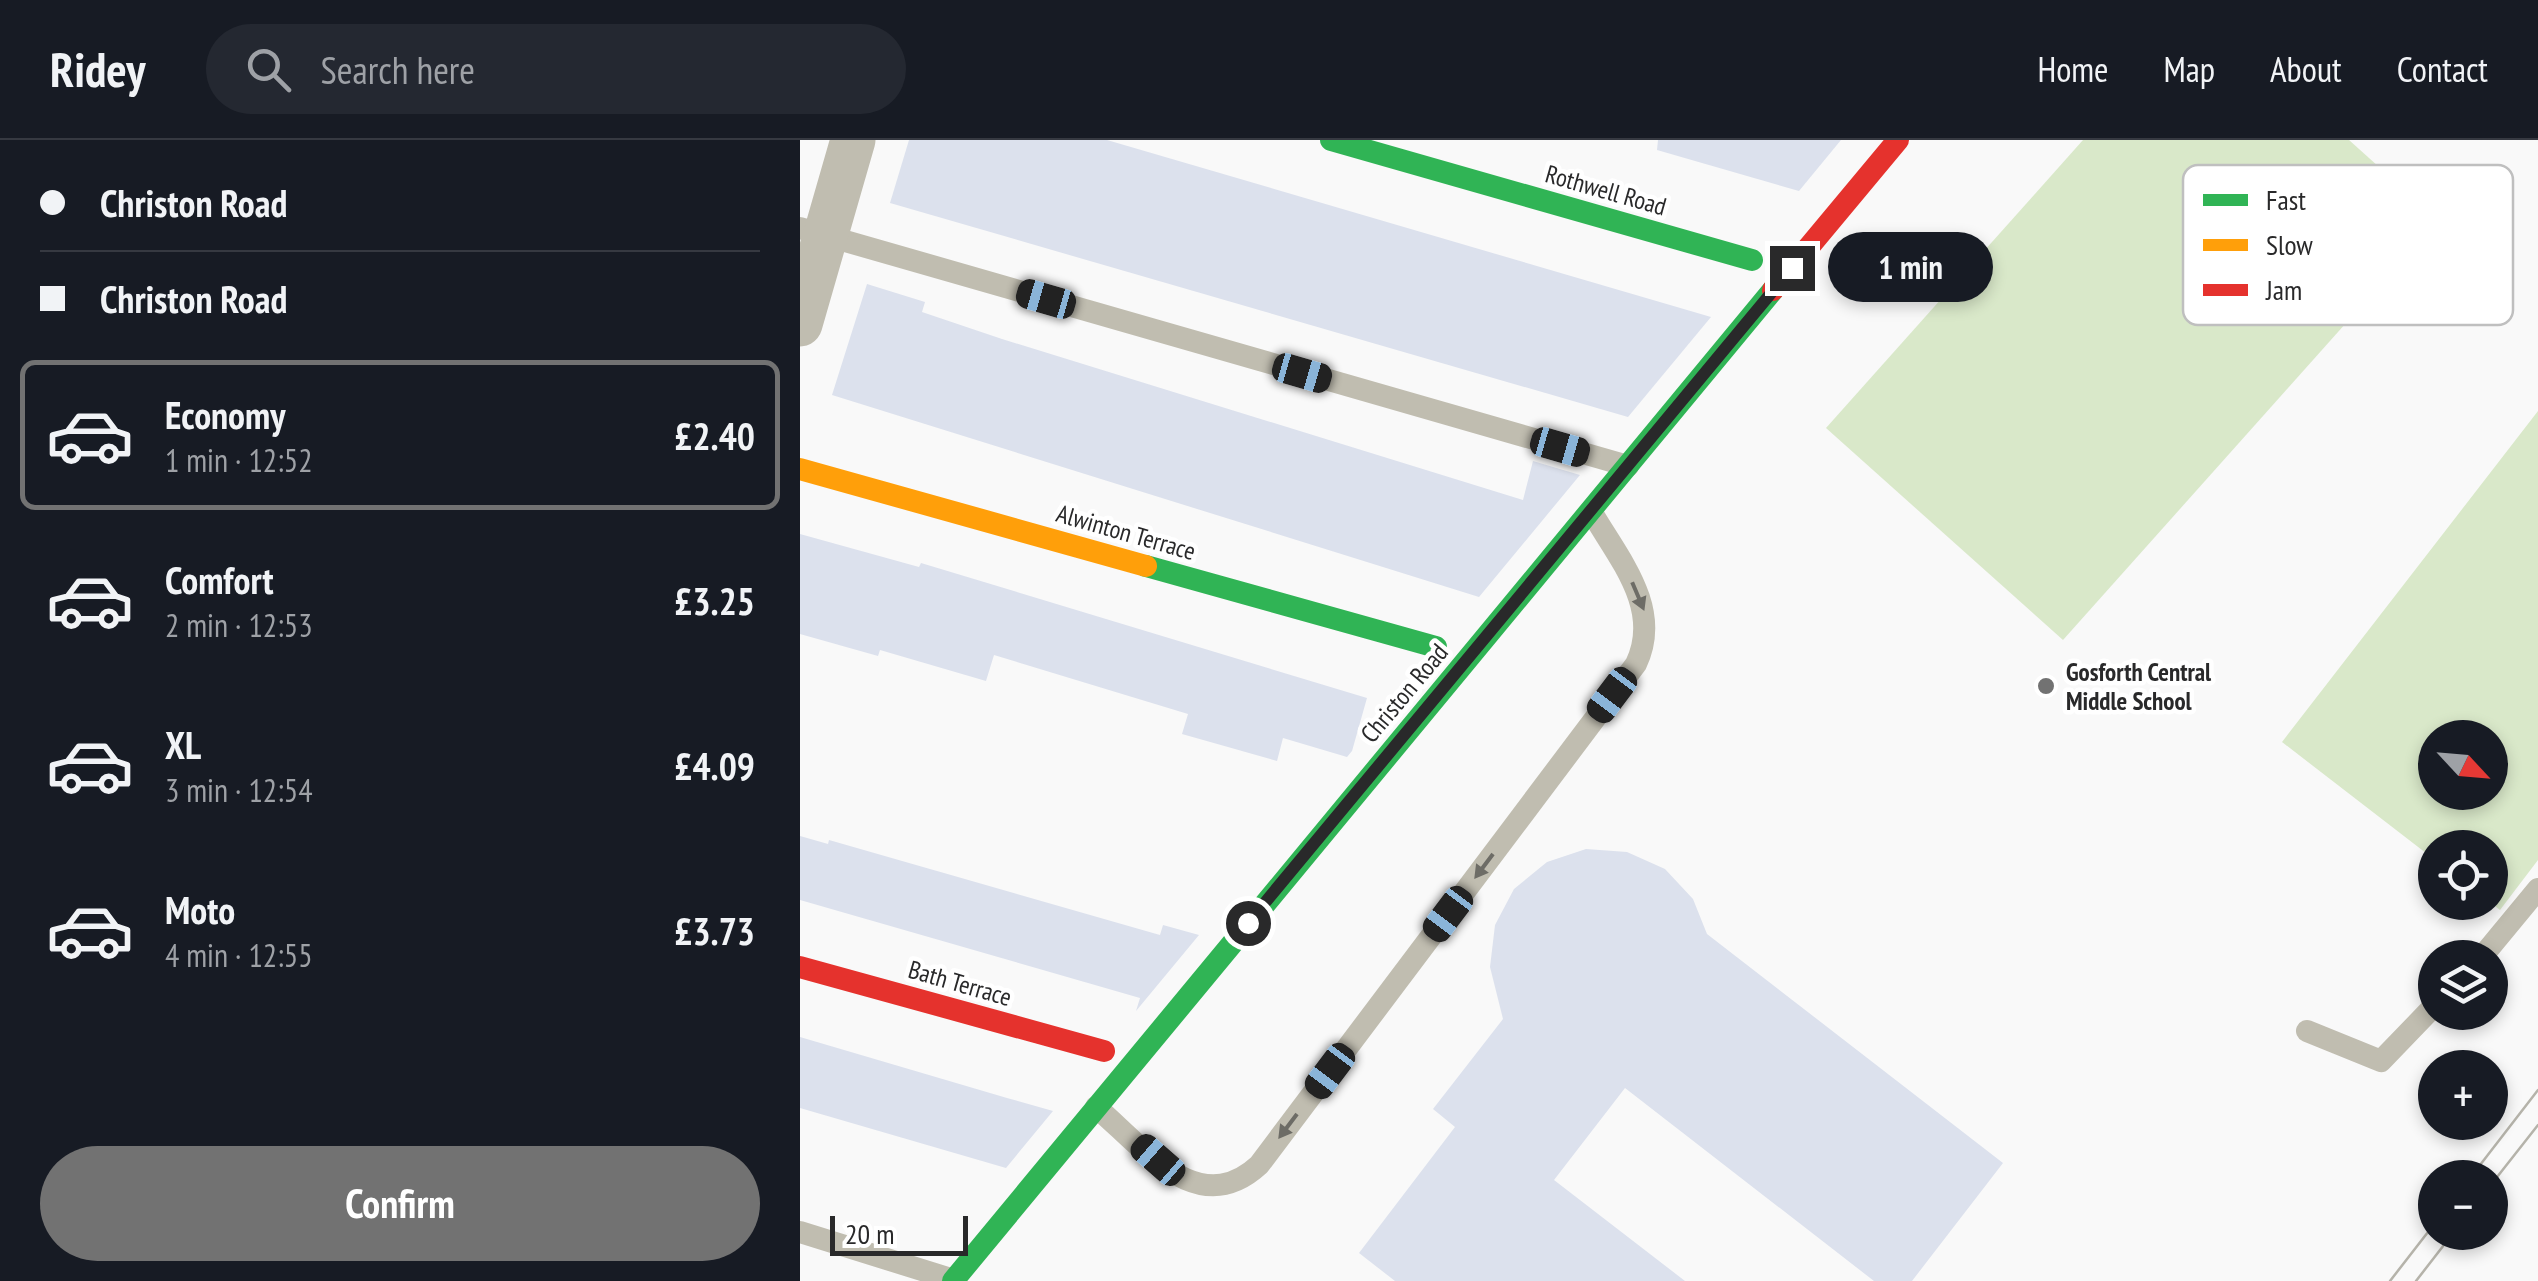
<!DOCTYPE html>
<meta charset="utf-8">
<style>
body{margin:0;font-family:"PT Sans Narrow",sans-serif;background:#242831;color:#f1f3f6;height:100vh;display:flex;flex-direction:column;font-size:38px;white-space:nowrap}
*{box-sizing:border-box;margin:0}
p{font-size:32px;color:#9ea1a6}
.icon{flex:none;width:55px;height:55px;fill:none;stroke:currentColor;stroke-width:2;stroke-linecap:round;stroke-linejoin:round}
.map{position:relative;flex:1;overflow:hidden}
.drawer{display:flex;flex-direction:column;background:#171b24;width:800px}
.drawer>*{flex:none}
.hud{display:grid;align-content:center;height:220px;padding:0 40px;background:#171b24}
.needle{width:65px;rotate:116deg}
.tools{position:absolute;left:1618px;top:580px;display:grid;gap:20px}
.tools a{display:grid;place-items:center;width:90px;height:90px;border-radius:50%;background:#171b24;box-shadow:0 5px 15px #0003;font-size:50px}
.scale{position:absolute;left:30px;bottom:25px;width:138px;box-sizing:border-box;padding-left:10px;border:5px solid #29292a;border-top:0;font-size:28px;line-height:35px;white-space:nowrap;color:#29292a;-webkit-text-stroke:8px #fff;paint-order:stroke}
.end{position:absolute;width:45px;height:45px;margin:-22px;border:12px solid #29292a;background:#fff;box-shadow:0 0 0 5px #fff}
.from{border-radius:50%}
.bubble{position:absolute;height:70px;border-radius:35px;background:#171b24;box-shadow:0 5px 15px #0003;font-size:32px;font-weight:600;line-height:70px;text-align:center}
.car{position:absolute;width:30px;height:60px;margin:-30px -15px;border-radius:12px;box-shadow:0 0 8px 2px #0007;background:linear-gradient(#222 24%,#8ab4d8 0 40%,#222 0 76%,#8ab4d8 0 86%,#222 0)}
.hud b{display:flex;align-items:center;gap:35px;height:95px;font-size:38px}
.hud b+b{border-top:2px solid #363941}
.hud i{width:25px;height:25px;background:#f1f3f6}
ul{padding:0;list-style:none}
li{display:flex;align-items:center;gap:30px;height:150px;margin:0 20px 15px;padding:0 20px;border:5px solid transparent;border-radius:15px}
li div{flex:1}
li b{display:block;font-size:38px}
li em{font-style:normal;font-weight:600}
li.on{border-color:#727272}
li>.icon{width:90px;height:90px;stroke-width:1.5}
.action{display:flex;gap:20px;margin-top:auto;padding:20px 40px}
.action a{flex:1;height:115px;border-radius:60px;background:#727272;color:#fff;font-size:40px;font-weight:600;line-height:115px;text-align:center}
header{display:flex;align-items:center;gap:60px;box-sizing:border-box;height:140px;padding:0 50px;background:#171b24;border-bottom:2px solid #363941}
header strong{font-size:48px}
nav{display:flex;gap:55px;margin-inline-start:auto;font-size:35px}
.search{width:700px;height:90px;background:#242831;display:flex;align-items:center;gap:25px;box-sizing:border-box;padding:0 35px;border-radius:55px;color:#9ea1a6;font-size:38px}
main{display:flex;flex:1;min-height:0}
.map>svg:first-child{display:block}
.garden{fill:#d9e8c9;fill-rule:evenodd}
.building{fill:#dce1ed}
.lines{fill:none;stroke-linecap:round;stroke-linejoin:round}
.lane{stroke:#c0bdb0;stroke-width:22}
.street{stroke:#c0bdb0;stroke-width:45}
.fast{stroke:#30b455;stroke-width:22}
.slow{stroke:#ff9f0a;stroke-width:22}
.jam{stroke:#e5322d;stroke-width:22}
.tram{stroke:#b5b3aa;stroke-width:2.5}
.oneway{fill:#6d6c66}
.route{stroke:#29292a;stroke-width:12}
.poi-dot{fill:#727272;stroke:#fff;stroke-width:4}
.labels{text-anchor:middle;stroke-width:9;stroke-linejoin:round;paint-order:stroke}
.street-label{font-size:25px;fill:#29292a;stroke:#fff}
.poi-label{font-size:25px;font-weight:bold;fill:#29292a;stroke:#fff;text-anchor:start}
.key{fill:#fff;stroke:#bfbfbf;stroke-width:2.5}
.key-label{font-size:28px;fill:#29292a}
</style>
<header>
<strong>Ridey</strong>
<div class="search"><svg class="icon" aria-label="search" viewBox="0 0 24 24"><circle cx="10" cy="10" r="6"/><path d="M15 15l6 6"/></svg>Search here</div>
<nav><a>Home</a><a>Map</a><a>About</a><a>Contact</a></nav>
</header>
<main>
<section class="drawer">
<div class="hud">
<b><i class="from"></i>Christon Road</b>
<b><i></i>Christon Road</b>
</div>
<ul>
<li class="on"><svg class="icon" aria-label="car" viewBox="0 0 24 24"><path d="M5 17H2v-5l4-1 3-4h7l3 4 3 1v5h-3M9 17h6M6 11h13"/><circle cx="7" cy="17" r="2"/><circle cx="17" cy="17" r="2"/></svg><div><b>Economy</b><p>1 min · 12:52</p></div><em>£2.40</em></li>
<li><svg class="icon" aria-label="car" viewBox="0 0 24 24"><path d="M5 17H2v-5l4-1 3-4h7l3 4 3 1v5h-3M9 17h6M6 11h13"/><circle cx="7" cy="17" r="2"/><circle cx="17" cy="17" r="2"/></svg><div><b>Comfort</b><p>2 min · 12:53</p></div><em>£3.25</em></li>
<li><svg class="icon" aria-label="car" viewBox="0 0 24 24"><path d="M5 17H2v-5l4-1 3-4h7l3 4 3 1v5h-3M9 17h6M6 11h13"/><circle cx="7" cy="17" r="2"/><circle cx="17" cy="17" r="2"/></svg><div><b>XL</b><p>3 min · 12:54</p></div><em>£4.09</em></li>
<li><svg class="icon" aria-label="car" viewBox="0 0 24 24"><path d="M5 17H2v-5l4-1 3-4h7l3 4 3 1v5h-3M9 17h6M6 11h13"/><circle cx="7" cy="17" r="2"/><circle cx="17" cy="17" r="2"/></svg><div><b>Moto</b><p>4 min · 12:55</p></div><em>£3.73</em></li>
</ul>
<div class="action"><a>Confirm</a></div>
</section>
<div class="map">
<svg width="1738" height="1141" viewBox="0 0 1738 1141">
<rect width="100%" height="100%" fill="#f9f9f9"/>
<!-- garden -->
<g class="garden">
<polygon points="1283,0 1549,0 1638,80 1263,500 1026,288"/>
<path d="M1738,271V720L1700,770L1690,762V708H1635V720L1482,602ZM1635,598H1690V652H1635Z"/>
</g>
<!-- building -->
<g class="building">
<polygon points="109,0 307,0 911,177 828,277 90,63"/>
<polygon points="858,0 1041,0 999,51 857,10"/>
<polygon points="67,144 125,162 122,172 202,199 723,360 733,321 780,335 679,457 32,255"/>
<polygon points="0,394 119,427 121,423 567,558 552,611 547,617 483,598 477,621 382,594 388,574 194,515 186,541 80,510 78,516 0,494"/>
<polygon points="0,696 28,704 29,700 360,795 363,785 399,795 336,871 340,858 0,760"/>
<polygon points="786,709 827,712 865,729 893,759 907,794 1203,1023 1112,1141 1074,1141 825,948 754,1040 885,1141 595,1141 559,1113 655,987 633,969 703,879 690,827 695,785 714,749 747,722"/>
<polygon points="0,897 207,958 253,971 206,1028 0,968"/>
</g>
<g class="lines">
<!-- lane -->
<g class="lane">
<polyline points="0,88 828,326"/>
<polyline points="1681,818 1738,749"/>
<polyline points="1507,891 1581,921 1635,865"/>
<path d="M296,967C343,1007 398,1081 459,1025L836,524C863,468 818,418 791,371"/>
<polyline points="0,1092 154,1140"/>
</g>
<!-- street -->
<polyline class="street" points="0,184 53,0"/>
<!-- fast -->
<g class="fast">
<polyline points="531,0 952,120"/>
<polyline points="346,426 636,507"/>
<polyline points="153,1141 973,150"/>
</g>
<!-- slow -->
<polyline class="slow" points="0,329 346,426"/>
<!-- jam -->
<g class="jam">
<polyline points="973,150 1098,0"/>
<polyline points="0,827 304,911"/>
</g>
<!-- tram -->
<g class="tram">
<polyline points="1670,1038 1738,950"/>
<polyline points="1690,1046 1738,985"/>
<polyline points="1590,1141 1635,1083"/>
<polyline points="1616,1141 1654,1092"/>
</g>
</g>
<!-- one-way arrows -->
<defs><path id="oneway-solid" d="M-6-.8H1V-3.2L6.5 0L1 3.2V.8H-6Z" transform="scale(2.5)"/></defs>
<g class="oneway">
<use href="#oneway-solid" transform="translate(838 456) rotate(67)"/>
<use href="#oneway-solid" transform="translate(684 726) rotate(127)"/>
<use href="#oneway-solid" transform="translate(488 986) rotate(127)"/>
</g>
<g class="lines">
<!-- route -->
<polyline class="route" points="448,783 992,128"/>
</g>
<!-- markers -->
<circle class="poi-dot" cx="1246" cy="546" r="10"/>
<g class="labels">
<!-- street labels -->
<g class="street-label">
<text transform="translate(806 50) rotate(16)" y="9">Rothwell Road</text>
<text transform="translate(326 392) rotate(16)" y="9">Alwinton Terrace</text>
<text transform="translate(604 553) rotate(-50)" y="9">Christon Road</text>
<text transform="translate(160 843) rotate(16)" y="9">Bath Terrace</text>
</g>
<!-- poi labels -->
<g class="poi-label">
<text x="1266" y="541">Gosforth Central<tspan x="1266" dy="29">Middle School</tspan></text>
</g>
</g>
<!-- legend -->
<rect x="1383" y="25" width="330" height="160" rx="15" class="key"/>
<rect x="1403" y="54" width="45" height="12" fill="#30b455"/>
<rect x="1403" y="99" width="45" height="12" fill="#ff9f0a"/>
<rect x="1403" y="144" width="45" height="12" fill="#e5322d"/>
<g class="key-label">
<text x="1466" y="70">Fast</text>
<text x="1466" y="115">Slow</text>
<text x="1466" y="160">Jam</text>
</g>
</svg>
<div class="tools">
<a><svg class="needle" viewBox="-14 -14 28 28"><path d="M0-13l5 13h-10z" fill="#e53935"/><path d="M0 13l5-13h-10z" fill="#9ea1a6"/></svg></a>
<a><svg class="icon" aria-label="locate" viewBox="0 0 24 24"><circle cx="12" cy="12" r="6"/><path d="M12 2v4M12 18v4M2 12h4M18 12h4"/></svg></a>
<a><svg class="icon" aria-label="layers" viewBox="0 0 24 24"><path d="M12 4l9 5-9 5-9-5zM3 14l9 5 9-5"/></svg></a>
<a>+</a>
<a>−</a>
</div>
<div class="scale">20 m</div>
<i class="end from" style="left:448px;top:783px"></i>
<i class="end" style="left:992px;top:128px"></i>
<div class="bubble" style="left:1028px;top:92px;width:165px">1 min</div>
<i class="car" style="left:246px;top:159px;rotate:286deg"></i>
<i class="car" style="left:502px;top:233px;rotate:106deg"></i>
<i class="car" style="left:760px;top:307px;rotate:106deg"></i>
<i class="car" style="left:812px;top:555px;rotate:217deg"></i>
<i class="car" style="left:648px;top:774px;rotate:217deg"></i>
<i class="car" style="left:530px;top:931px;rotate:217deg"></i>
<i class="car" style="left:358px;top:1020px;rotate:311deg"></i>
</div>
</main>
